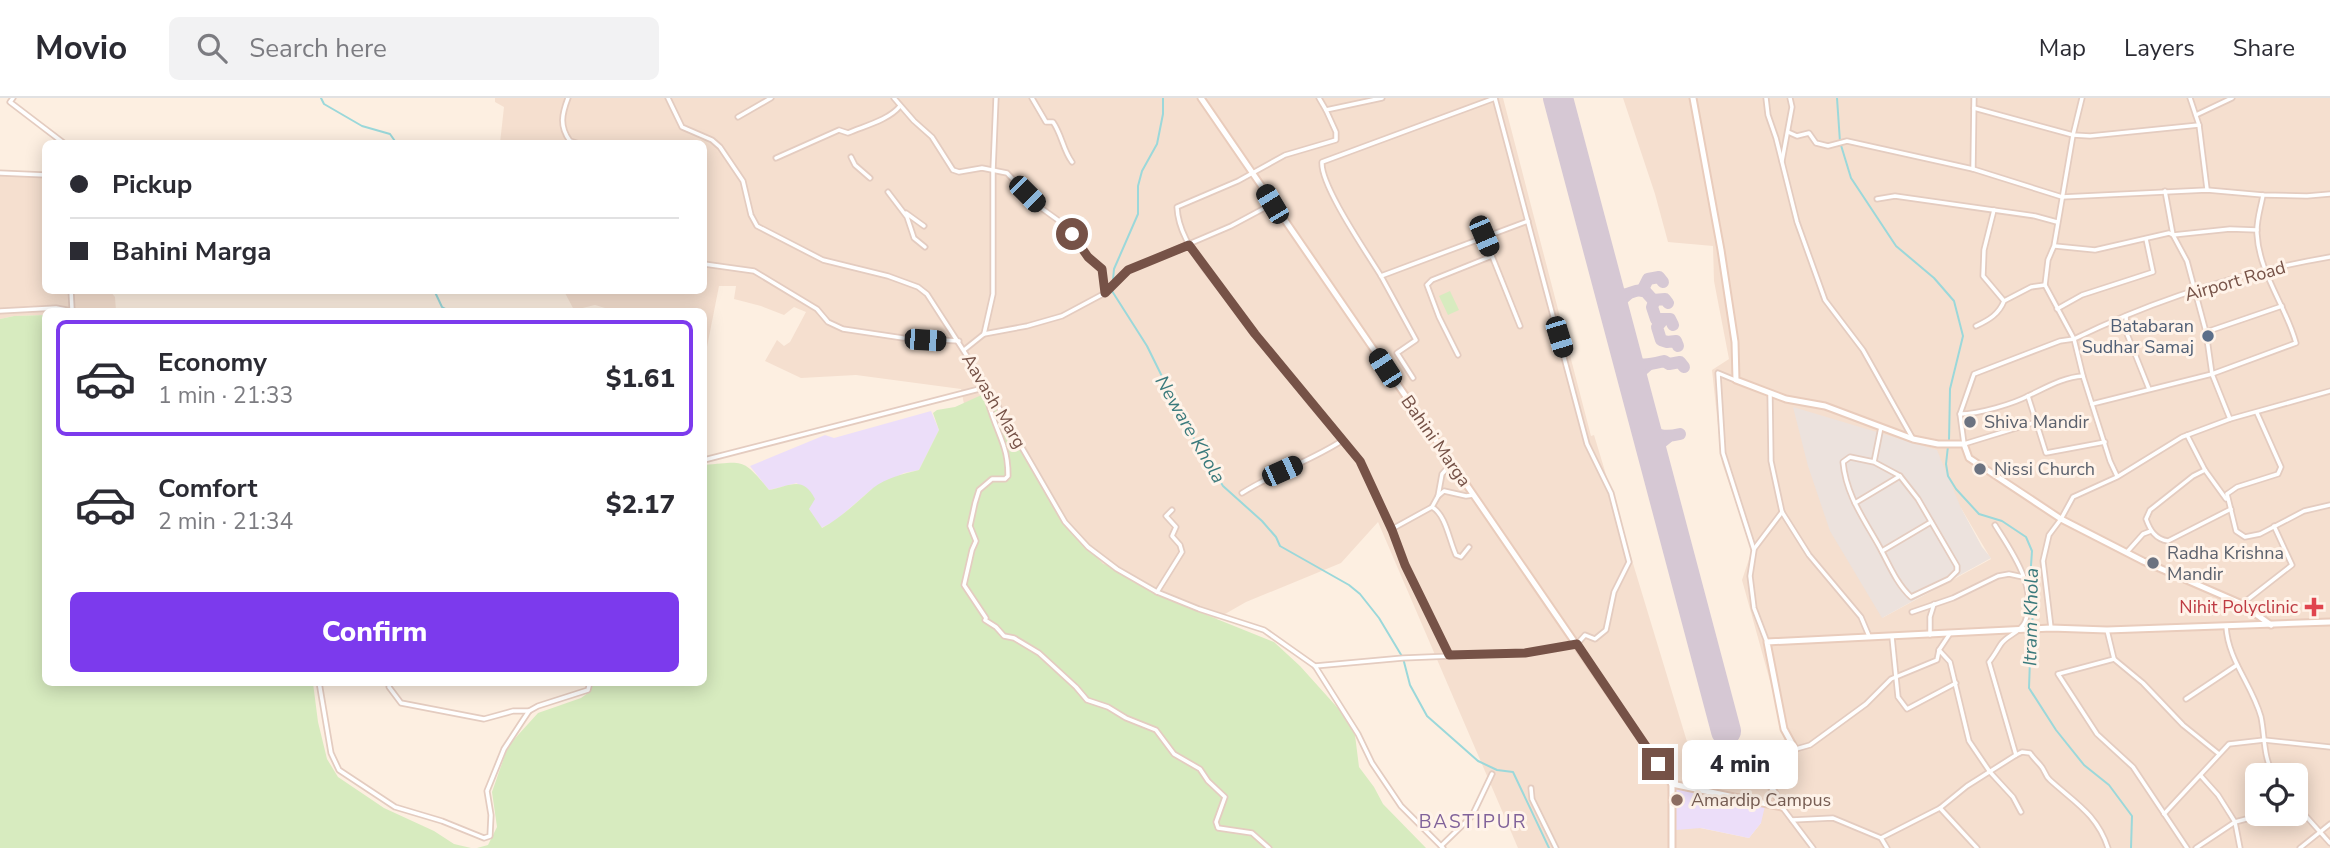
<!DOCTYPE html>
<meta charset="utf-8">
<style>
body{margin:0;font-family:"Nunito Sans",sans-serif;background:#f2f2f3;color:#2b2b33;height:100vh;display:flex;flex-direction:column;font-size:26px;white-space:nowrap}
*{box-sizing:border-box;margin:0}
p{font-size:23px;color:#7c7c81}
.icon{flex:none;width:38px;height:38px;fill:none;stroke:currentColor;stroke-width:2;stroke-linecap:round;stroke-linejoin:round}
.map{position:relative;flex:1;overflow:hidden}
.sheet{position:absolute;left:42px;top:210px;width:665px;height:378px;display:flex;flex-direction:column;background:#fff;border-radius:10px;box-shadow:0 4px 18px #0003}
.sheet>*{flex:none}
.top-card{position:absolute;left:42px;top:42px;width:665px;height:154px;border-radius:10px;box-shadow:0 4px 18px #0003;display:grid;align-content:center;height:154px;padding:0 28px;background:#fff}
.tools{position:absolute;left:2245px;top:665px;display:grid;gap:14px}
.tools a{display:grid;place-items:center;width:63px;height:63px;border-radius:10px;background:#fff;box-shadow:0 4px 18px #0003;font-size:35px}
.end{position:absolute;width:32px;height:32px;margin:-16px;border:9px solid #765247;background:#fff;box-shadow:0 0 0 4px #fff}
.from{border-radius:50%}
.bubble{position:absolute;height:49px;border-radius:10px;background:#fff;box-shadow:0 4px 18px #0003;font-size:23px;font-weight:800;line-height:49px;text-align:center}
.car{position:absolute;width:21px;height:42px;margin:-21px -10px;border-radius:9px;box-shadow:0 0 5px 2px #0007;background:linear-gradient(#222 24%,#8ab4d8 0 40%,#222 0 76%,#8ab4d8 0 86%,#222 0)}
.top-card b{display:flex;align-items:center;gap:24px;height:66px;font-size:26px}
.top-card b+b{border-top:2px solid #e1e1e2}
.top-card i{width:18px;height:18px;background:#2b2b33}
ul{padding:12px 0 0;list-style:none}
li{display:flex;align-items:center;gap:21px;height:116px;margin:0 14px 10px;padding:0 14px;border:4px solid transparent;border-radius:10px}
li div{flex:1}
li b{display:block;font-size:26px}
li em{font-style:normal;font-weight:800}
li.current{border-color:#7c3aed}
li>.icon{width:63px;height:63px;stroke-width:1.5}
.button{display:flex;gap:14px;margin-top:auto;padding:14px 28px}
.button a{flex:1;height:80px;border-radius:10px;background:#7c3aed;color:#fff;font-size:28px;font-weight:800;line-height:80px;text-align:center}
header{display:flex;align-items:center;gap:42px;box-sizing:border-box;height:98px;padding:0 35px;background:#fff;border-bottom:2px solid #e1e1e2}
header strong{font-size:33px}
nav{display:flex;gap:38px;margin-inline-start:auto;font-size:24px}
.search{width:490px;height:63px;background:#f2f2f3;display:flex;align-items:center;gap:18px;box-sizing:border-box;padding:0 24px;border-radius:10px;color:#7c7c81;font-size:26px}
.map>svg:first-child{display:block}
.residential{fill:#f5dfcf;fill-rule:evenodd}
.industrial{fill:#ece2dd}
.education{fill:#ecdef9}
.green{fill:#d7ebbf}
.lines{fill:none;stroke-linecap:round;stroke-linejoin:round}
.stream{stroke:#9bd8da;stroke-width:2}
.taxiway{stroke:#d6c8d4;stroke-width:12}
.runway{stroke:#d6c8d4;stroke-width:30}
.street-casing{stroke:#e4ccc0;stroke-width:7}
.secondary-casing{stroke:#e9ccbc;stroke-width:9}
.street{stroke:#fff;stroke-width:3.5}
.secondary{stroke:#fff;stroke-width:5}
.route{stroke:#765247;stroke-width:9}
.service-dot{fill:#5c6f8a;stroke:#fff3e9;stroke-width:2.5}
.worship-dot{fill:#6b7280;stroke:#fff3e9;stroke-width:2.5}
.health-dot{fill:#e0444e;stroke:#fff3e9;stroke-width:2.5}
.education-dot{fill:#8d6e63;stroke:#fff3e9;stroke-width:2.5}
.labels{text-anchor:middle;stroke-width:6;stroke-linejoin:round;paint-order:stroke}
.street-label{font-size:18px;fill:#765247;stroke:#fff3e9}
.service-label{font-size:18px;fill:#4e5e75;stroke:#fff3e9;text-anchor:end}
.worship-label{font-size:18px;fill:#5b616d;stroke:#fff3e9;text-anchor:start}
.health-label{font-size:18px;fill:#be3a42;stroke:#fff3e9;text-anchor:end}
.education-label{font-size:18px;fill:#785e54;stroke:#fff3e9;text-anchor:start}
.water-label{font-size:19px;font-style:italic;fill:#3a7a7c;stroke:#fff3e9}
.neighbourhood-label{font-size:19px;letter-spacing:2px;fill:#80629a;stroke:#fff3e9}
</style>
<header>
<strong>Movio</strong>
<div class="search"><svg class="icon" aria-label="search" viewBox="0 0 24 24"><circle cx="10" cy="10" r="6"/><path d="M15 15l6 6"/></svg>Search here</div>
<nav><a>Map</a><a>Layers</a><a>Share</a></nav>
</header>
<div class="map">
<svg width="2330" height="750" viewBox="0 0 2330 750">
<rect width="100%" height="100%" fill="#fdefe1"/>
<!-- residential -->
<g class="residential">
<path d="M495,0H1503L1591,338L1594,337L1695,670L1786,641L1742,482L1752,452L1722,365L1712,272L1729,261L1714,183L1713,148L1668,144L1655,96L1623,0H2330V750H1518L1378,424L1341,465L1246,504L1190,536L1043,449L969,331L961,291L856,277L801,280L765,263L777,242L784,248L790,244L806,214L794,209L784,217L761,208L734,201L736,188H719L706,254L704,253V214L615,213L595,207L574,212L564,193L704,192V46L500,45L504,9L495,4ZM1961,410L1991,461L1882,520ZM2258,677H2296V716H2258ZM1761,725L1749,740L1700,730Z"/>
<polygon points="0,73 45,78 46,192 110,193 115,199 116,213 46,214 45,217 14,218 0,221"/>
</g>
<!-- industrial -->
<polygon class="industrial" points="1793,309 1937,352 1961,410 1982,449 1991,460 1882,520 1830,433 1808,368"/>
<!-- education -->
<g class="education">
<polygon points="931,313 939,332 919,372 904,375 872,391 835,423 821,430 809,411 797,385 769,392 750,368 825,337 834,340"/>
<polygon points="1675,688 1765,708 1761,725 1749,740 1701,730 1676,732 1673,713"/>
</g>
<!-- green -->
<g class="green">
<polygon points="1450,193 1459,212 1448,217 1439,198"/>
<polygon points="45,217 46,584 313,585 318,624 327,661 338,679 384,710 434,733 454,746 471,750 0,750 0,221 14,218"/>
<path d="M986,295L1065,425L1103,466L1120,470L1135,483L1157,497L1274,544L1300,568L1345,618L1355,637L1359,669L1374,689L1383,706L1426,750H477L488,747L497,729L492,694L508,648L538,615L581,600L588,595L594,585L704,584V367C744,364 742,359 769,392C790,388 803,377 815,401L809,411L822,430C841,420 857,404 873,390C886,380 903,376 919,372L939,332L933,315L937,312L955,309Z"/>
</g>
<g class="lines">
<!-- stream -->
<g class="stream">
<polyline points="321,0 324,6 362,28 390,36 397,46"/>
<polyline points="1163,0 1163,16 1157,46 1142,73 1138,88 1138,116 1114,171 1112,193 1147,248 1187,329 1223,388 1262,423 1276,439 1280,448 1349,487 1360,496 1379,520 1403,560 1410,587 1427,618 1478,663 1497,672 1513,674 1549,750"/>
<polyline points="1837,0 1840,44 1851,80 1896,148 1934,180 1954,203 1963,238 1950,291 1949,343"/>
<polyline points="434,192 442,209 451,214"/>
<polyline points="1948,348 1946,366 1948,378 1956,391 1979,416 2002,423 2026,439 2032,453 2030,482 2033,516 2032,527"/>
<polyline points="2031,533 2029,590 2056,632 2084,667 2109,687 2132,718 2131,750"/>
</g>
<!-- taxiway -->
<g class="taxiway">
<path d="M1607,184C1624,209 1630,188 1645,193C1646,194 1652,201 1653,202L1665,201L1668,205"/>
<polyline points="1642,193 1648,181 1659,179 1663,184"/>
<polyline points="1655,202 1652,209 1656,221 1670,221 1673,227"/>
<polyline points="1616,217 1618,205 1628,196"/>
<polyline points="1662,223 1657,229 1661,242 1667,244 1676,243 1678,248"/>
<path d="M1626,255C1636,271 1648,267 1664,263L1669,266L1680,264L1684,269"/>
<polyline points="1635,290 1639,275 1648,267"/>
<path d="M1644,325C1656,338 1663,340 1680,336"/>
<polyline points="1653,359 1658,347 1668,339"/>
</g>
<!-- runway -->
<polyline class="runway" points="1558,0 1726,633"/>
<!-- street casing -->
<g class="street-casing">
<g id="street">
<polyline points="13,0 10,4 65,46"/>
<path d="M568,0C562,16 559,28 570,43L580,46"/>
<polyline points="668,0 682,29 712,42 720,49 743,83 751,117 757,128 823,162 888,178 918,189 927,196 987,289 1065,424 1088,449 1117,471 1157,494 1199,511 1264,532 1315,568 1358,636 1372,665 1401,708 1443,750"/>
<polyline points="894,0 914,23 932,39 953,72 959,74 982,70 1007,75 1037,107 1062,125 1088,159 1102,171 1105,194"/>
<path d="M1032,0L1046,24H1053C1062,37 1063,52 1072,64"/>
<polyline points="1319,0 1326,12"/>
<path d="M1382,0L1326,12L1336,34V42L1285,57L1238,83L1177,109C1178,132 1191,151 1204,170L1312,307L1360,363L1392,431L1405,467L1449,557"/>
<polyline points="1766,0 1768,17 1776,40 1797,124 1825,202 1863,252 1913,341"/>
<polyline points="2082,0 2073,37 2054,148 2048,162 2045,187 2074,241 2083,278 2110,363 2117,378"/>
<polyline points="2190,0 2199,27 2207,91"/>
<polyline points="1974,10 2073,37 2090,38 2199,27"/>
<polyline points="2196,17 2232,0"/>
<polyline points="738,19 771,0"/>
<polyline points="1788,34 1797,38 1809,35 1816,45 1828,48 1847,43 1973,71 2062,99 2207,92 2263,97 2307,98 2330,96"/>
<polyline points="851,59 855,67 870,80"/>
<path d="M776,60L839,32L848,35C864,28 889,22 900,8"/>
<polyline points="1782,63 1792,9 1790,0"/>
<polyline points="1973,71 1974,0"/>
<polyline points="0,75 46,77"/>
<polyline points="2165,93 2173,137 2187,163 2206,234 2212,276 2230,321"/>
<polyline points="888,94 907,119 914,140 925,149"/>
<polyline points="1877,101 1895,98 2035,118 2057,124"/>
<polyline points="1994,112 1984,152 1983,178 2004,203"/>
<polyline points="906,115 924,128"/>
<polyline points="1484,138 1520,228"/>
<polyline points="2055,148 2095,152 2169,135 2173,137 2230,131 2257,132"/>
<polyline points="704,166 754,173 817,211 828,224 843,231 903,240 959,243"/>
<path d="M1381,178C1367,155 1320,87 1322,64L1495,0"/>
<polyline points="71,192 72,211"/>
<polyline points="2057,211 2082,197 2153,174 2146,141"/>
<polyline points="0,213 56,210 78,214"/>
<polyline points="2126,218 2127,236 2149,291"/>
<path d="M1976,228C1989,222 1999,216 2004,203L2031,189L2045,187"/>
<polyline points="2206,234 2282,208"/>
<polyline points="984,236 1027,228 1062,218 1105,195 1128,172 1231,128 1272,106"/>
<polyline points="964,252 984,236 993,196 993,72 996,0"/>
<polyline points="1458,257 1439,219 1427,187 1432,182 1492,158"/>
<polyline points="1413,280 1397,255 1416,242 1381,178 1528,123"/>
<polyline points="1735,282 1718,275 1723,355 1754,452 1750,478 1754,510 1767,544"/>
<polyline points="1770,296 1771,363 1782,414 1809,457 1861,519 1869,538"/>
<polyline points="2028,298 2046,355 2105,344"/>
<path d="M2092,306L2212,276L2296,245C2286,208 2259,175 2257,136C2256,123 2261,109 2263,97"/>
<polyline points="2257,315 2281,369 2278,376 2237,389 2227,396 2236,433 2245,439 2260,436 2304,413 2330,407"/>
<path d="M1960,316C1979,316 2013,306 2030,297C2047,289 2064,279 2083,278"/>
<path d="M2036,324L1964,346L1960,316L1974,276L2060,243L2074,241C2154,202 2242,174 2330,159"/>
<polyline points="2187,337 2205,372 2226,401"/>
<path d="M704,362L987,289C984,303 1000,335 1004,349C1007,358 1008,368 1008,378L1005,381H992L979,392L975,405L970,428L976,443L972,452L964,487L986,520L985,522L996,529L1004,538L1014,540L1039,555L1076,589L1087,602L1108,609L1126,620L1156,632L1174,656L1200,671L1208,683L1225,699L1216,724L1218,730L1252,735L1269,750"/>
<path d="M1874,364L1850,359L1843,364C1846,397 1864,421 1879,448C1889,466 1896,485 1911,499L1949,481L1957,473V468L1918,401L1900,378L1874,364L1881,329"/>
<path d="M2205,372L2193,378L2150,412L2146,421C2150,432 2155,441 2168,443L2231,411"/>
<path d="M1242,395C1275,374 1311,363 1343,342"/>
<polyline points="1438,398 1442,376 1451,366"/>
<polyline points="1855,405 1900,378"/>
<polyline points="1432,409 1438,398 1444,393 1466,398 1474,397"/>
<path d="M1392,431L1432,409C1446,417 1449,442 1456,457L1461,459L1469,449"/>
<polyline points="1754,451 1782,414"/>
<polyline points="1882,453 1931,424"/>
<polyline points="2127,454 2143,436 2151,433"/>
<polyline points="1157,494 1182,454 1180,447 1172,438 1176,429 1166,418 1172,412"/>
<polyline points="2242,506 2292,467 2274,428"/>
<polyline points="1912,514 1953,500 1998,478 2009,476 2023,479"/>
<path d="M2226,528C2228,563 2252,586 2261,619C2265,638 2263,660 2274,677"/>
<polyline points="2051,530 2043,463 2049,437 2061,421 2073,399 2117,379 2182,339 2230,321 2330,293"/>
<polyline points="2107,532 2114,561 2143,585 2183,627 2219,656"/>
<polyline points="1930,537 1930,519 1934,506"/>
<polyline points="1949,537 1939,552 1950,564 1969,643 1990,674 2013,699 2021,714"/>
<polyline points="1892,539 1898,599 1907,611 1956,585"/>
<polyline points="2114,561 2058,576 2097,636 2133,669 2187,750"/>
<polyline points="1315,568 1403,560 1525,555 1577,546 1585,537 1595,541 1606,532 1614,494 1629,464 1611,395 1587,346 1495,0"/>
<polyline points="319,584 331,655 339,672 395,709 442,723 484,740 490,738 491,717 487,693 504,651 523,622 529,613 538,608 588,592 590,584"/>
<polyline points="390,584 389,589 401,605 484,621 513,613 529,613"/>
<polyline points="2186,601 2237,567"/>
<polyline points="1796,651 1810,647 1866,606 1891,581 1937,562 1939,552"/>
<path d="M2016,657L2022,654L2030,655C2034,661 2037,663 2041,668C2045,672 2045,678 2050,682C2074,704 2097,716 2108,750"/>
<polyline points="2201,678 2218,697 2235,724 2240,750"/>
<polyline points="1531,690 1532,701 1556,750"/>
<polyline points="2296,707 2330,745"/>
<polyline points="1782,709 1813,750"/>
<polyline points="1940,710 1977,750"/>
<polyline points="2164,716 2229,646 2264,642 2330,649"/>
<polyline points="1792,722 1833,720 1881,740 1887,750"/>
<path d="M1881,740L1940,710L1967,688L2016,657L1989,564C1994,558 1997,552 2001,546C2007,537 2020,535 2025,524C2038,489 2012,454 1995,427"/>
<polyline points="1441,748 1472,718 1492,676"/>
<polyline points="2196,750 2235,724 2265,716"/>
<polyline points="2300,750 2330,726"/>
</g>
</g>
<!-- secondary casing -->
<g class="secondary-casing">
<g id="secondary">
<polyline points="1201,0 1672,686"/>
<polyline points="1693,0 1721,152 1735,244 1736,282 1786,301 1825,308 1913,341 1938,346 1964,346 1969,360 2061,421 2143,463 2242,506 2271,527"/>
<polyline points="1672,686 1782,709"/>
<polyline points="1672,686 1672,750"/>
<polyline points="1782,709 1763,673 1765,662 1795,651 1784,631 1767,544 2051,530 2107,532 2330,524"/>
</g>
</g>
<!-- street -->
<use href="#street" class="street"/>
<!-- secondary -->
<use href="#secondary" class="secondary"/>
</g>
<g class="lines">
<!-- route -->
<polyline class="route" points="1072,136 1088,159 1102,171 1105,195 1128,172 1189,147 1255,236 1360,363 1392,432 1405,467 1449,557 1525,555 1577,546 1658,666"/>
</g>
<!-- markers -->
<circle class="service-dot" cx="2208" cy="238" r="7"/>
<g class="worship-dot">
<circle cx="1970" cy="324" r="7"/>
<circle cx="1980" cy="371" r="7"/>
<circle cx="2153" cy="465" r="7"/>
</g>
<path class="health-dot" d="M2310.5 498.5h7v7h7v7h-7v7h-7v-7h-7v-7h7z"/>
<circle class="education-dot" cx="1677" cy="702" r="7"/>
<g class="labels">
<!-- street labels -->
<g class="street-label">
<text transform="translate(2235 183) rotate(-16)" y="6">Airport Road</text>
<text transform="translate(994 303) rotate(59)" y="6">Aavash Marg</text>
<text transform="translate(1436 343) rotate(55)" y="6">Bahini Marga</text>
</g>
<!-- service labels -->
<g class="service-label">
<text x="2194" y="234">Batabaran<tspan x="2194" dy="21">Sudhar Samaj</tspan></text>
</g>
<!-- worship labels -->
<g class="worship-label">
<text x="1984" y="330">Shiva Mandir</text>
<text x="1994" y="377">Nissi Church</text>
<text x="2167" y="461">Radha Krishna<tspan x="2167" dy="21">Mandir</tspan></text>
</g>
<!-- health labels -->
<g class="health-label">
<text x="2298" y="515">Nihit Polyclinic</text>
</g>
<!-- education labels -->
<g class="education-label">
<text x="1691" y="708">Amardip Campus</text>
</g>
<!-- water labels -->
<g class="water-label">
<text transform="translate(1191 331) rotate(60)" y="7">Neware Khola</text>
<text transform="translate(2030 519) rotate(-89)" y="7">Itram Khola</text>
</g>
<!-- neighbourhood labels -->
<g class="neighbourhood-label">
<text x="1473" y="730">BASTIPUR</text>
</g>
</g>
</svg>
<div class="tools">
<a><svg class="icon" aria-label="locate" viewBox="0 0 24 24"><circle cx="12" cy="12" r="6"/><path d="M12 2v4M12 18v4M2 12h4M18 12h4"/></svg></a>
</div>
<i class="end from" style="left:1072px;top:136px"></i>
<i class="end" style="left:1658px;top:666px"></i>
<div class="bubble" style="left:1682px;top:642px;width:116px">4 min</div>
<i class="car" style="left:1027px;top:96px;rotate:135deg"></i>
<i class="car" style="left:1272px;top:106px;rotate:329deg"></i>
<i class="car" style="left:1484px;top:138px;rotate:157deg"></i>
<i class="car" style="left:1559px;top:239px;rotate:163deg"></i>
<i class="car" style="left:925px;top:242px;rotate:94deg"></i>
<i class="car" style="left:1385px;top:270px;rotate:327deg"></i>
<i class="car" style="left:1282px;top:373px;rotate:66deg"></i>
<div class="top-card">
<b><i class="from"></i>Pickup</b>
<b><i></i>Bahini Marga</b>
</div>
<section class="sheet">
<ul>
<li class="current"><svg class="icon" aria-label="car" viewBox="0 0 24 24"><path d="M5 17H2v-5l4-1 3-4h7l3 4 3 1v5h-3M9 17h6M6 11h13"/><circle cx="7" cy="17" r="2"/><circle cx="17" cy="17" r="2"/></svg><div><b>Economy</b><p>1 min · 21:33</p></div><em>$1.61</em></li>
<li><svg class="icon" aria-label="car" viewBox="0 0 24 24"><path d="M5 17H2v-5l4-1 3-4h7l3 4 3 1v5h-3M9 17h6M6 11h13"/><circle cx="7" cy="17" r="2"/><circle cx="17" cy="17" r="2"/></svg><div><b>Comfort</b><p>2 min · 21:34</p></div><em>$2.17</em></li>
</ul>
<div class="button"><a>Confirm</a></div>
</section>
</div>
